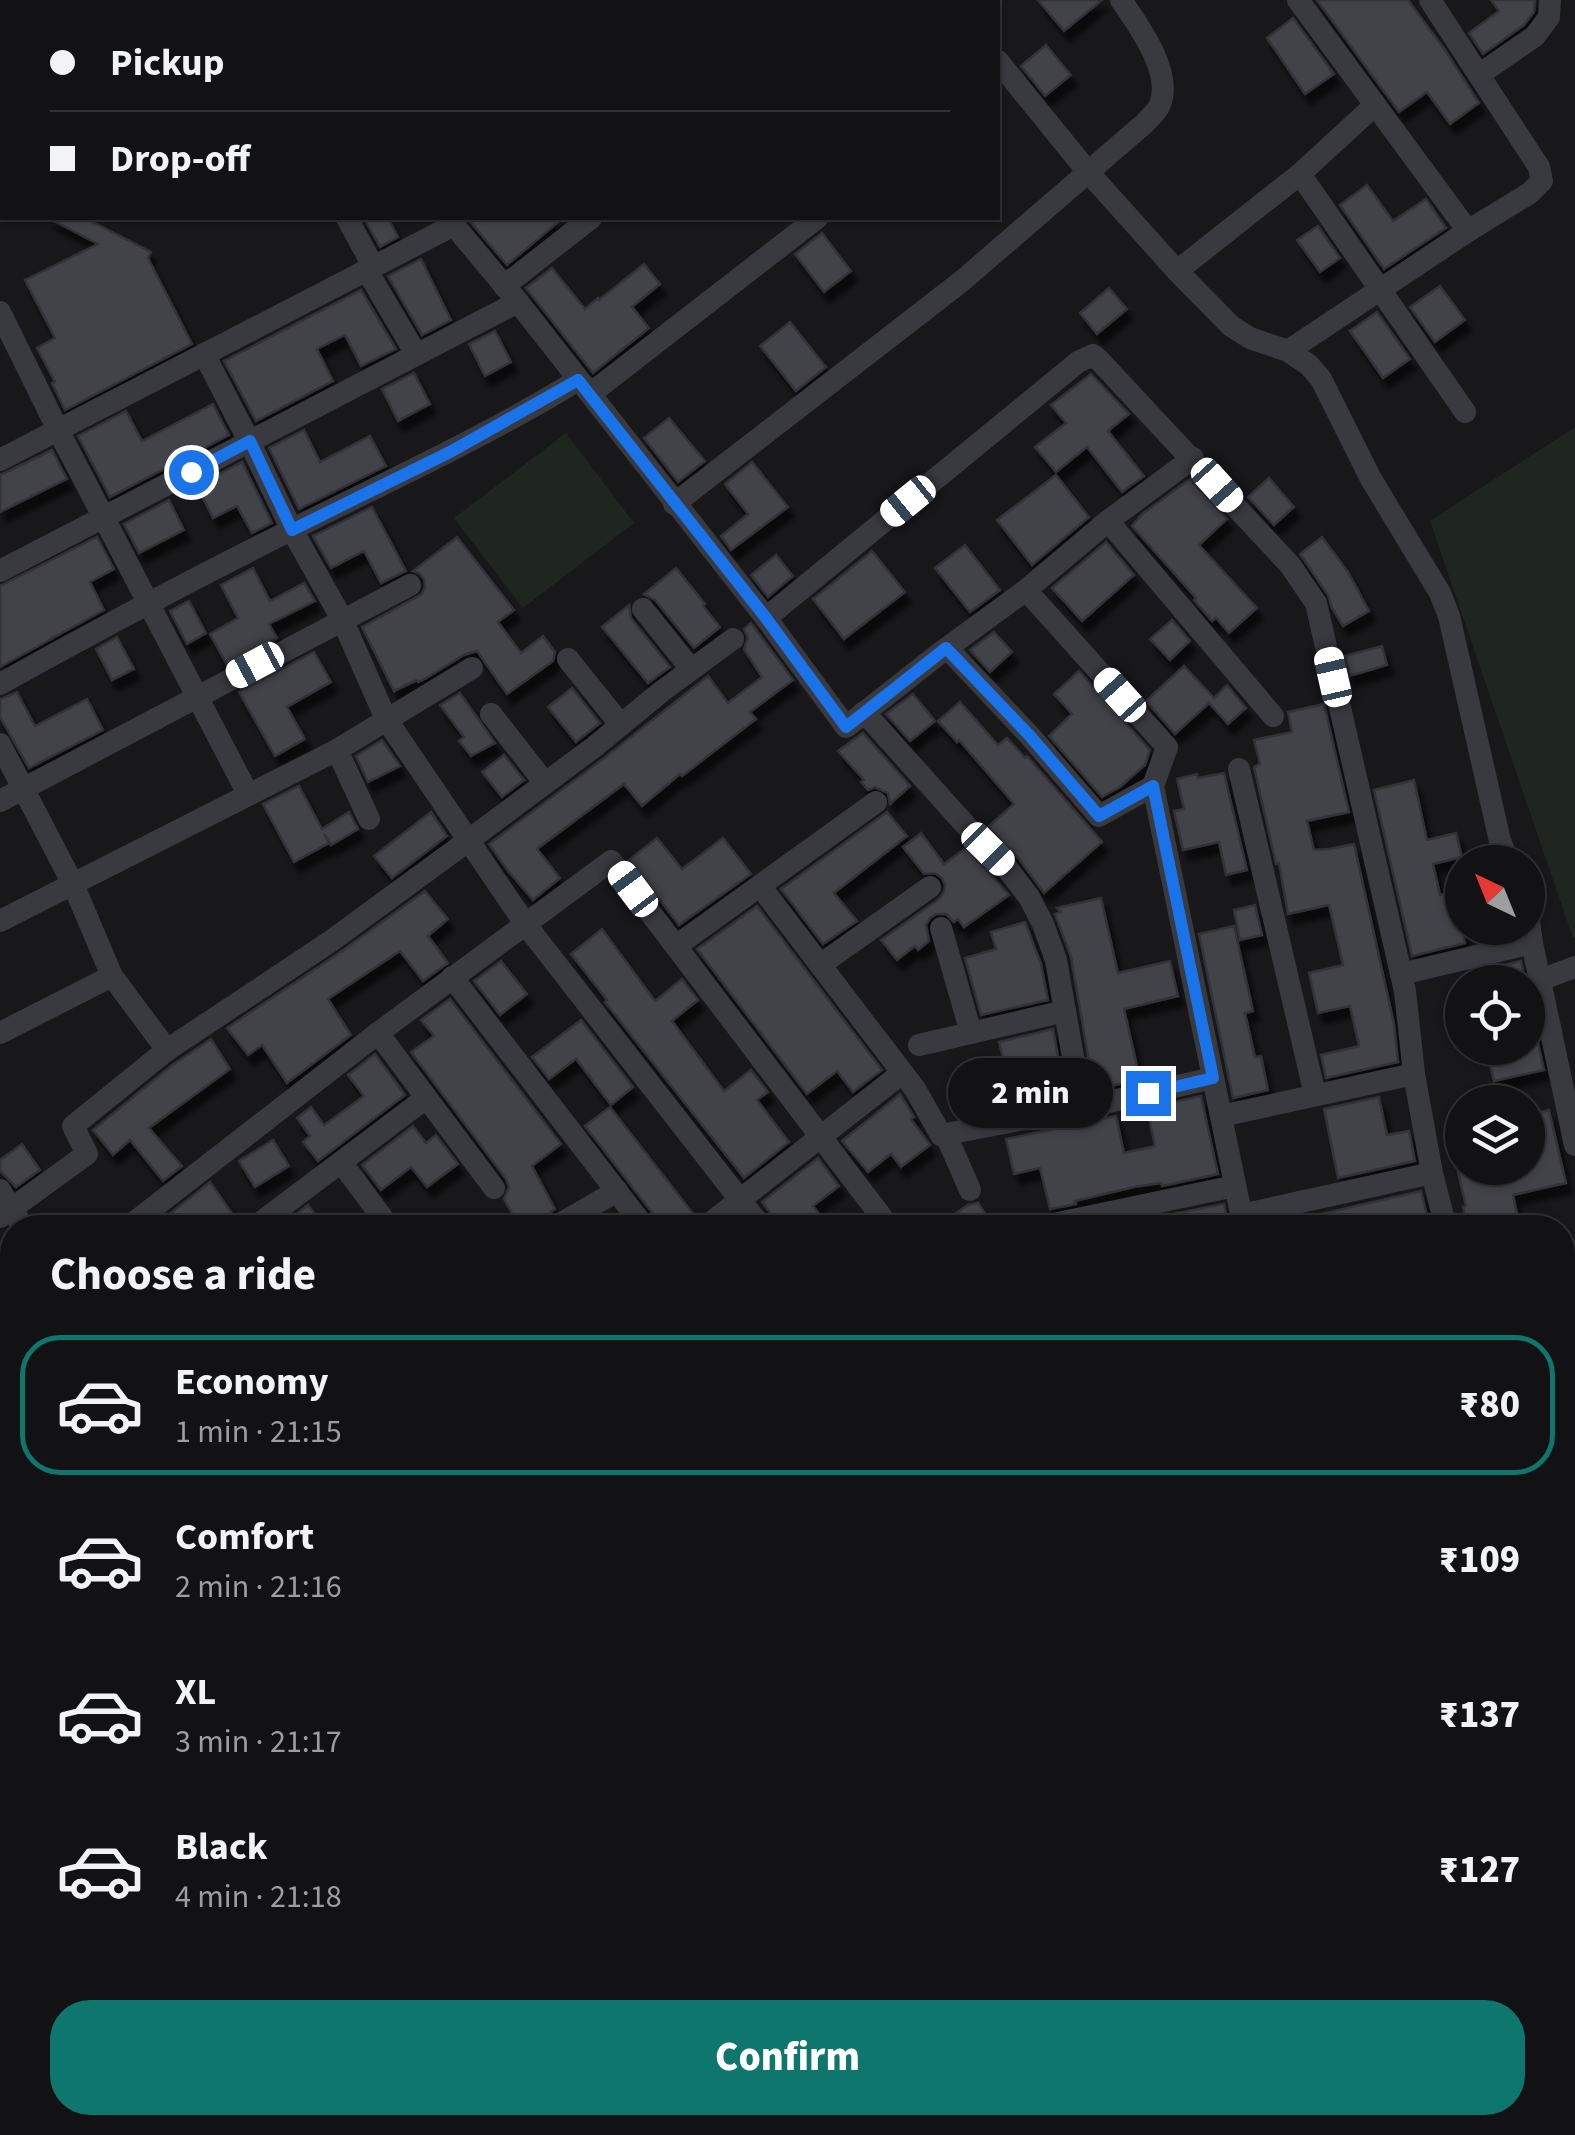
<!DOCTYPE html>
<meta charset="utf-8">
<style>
body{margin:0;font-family:"Source Sans 3",sans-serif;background:#1b1b1d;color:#f1f3f6;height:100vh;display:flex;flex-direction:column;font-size:38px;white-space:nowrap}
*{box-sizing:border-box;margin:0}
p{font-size:32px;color:#9c9ea0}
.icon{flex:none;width:55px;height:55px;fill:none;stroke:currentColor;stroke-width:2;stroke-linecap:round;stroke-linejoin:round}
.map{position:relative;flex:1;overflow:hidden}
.sheet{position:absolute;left:0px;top:1215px;width:1575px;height:920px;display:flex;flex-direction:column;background:#121214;border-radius:40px 40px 0 0;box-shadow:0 2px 8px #0004,0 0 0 2px #313234}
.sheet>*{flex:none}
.banner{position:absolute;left:0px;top:0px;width:1000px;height:220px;box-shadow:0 2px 8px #0004,0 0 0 2px #313234;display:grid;align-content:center;height:220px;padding:0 50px;background:#121214}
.needle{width:65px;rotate:317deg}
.buttons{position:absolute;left:1445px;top:845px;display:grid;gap:20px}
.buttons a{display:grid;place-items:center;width:100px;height:100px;border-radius:50%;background:#121214;box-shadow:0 2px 8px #0004,0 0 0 2px #313234;font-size:50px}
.end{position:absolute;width:45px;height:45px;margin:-22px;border:12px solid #1a73e8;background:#fff;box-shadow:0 0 0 5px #fff}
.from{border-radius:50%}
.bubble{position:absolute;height:70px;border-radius:35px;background:#121214;box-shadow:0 2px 8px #0004,0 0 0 2px #313234;font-size:32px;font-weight:800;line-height:70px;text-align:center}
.car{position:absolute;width:30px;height:60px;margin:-30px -15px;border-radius:12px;box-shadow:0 0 8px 2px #0007;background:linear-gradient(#fff 24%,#345 0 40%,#fff 0 76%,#345 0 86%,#fff 0)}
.banner b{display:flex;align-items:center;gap:35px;height:95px;font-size:38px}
.banner b+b{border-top:2px solid #313234}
.banner i{width:25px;height:25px;background:#f1f3f6}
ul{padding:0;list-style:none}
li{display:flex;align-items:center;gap:30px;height:140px;margin:0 20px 15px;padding:0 30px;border:5px solid transparent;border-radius:40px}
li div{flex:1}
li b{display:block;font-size:38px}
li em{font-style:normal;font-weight:800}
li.active{border-color:#0f766e}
li>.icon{width:90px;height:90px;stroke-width:1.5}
h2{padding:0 50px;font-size:45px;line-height:120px}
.button{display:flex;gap:20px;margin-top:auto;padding:20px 50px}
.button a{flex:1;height:115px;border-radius:40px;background:#0f766e;color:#fff;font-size:40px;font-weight:800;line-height:115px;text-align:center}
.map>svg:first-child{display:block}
.green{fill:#1e261f}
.building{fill:#424348;stroke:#323237;stroke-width:2.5;filter:url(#shadow)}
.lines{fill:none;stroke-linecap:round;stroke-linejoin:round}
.minor{stroke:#393940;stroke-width:22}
.route{stroke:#1a73e8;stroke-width:12}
</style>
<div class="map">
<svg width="1575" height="2135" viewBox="0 0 1575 2135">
<defs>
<filter id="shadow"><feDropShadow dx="5.5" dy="10" stdDeviation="2.5" flood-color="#0009"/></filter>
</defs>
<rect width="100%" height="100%" fill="#18181b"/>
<!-- green -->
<g class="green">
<polygon points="1575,427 1575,937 1573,938 1430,521"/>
<polygon points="566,433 634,523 523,608 454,518"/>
<polygon points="1563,2056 1575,2066 1575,2135 1468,2135 1482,2123 1562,2122"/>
<polygon points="48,2122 171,2123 183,2135 41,2135"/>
<polygon points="1139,2123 1292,2123 1305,2135 1122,2135"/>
</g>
<!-- building -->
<g class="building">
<polygon points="1038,0 1102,0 1064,31"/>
<polygon points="1317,0 1408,0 1445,50 1479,103 1450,124 1427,92 1399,112"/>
<polygon points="1491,0 1535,0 1534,12 1524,25 1483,54 1469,33 1499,11"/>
<polygon points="1293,18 1334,74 1305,94 1267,38"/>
<polygon points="1046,45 1071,75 1045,96 1021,66"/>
<polygon points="1367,185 1393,221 1426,199 1446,228 1384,269 1340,205"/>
<polygon points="48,218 85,218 151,252 148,258 192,344 65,410 52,383 55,382 37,348 55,338 25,280 98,244"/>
<polygon points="364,218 388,218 398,237 380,247"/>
<polygon points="467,218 563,218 507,265"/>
<polygon points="1318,226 1340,258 1320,272 1297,240"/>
<polygon points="822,233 851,271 824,292 795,254"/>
<polygon points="421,259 451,320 422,335 388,276"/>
<polygon points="644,264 660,284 632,307 649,328 593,373 526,288 552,268 585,309 598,298 599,300"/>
<polygon points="1440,286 1465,320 1435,342 1410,307"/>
<polygon points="1109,288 1127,309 1097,334 1080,313"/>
<polygon points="361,290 396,349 361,366 345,335 317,349 333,381 256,421 224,361"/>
<polygon points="1377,312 1410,359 1383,378 1350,331"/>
<polygon points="790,322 826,367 796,391 760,346"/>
<polygon points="495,331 511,362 485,376 469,344"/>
<polygon points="414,373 430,404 398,421 382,389"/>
<polygon points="1091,374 1129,414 1108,431 1144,476 1122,492 1087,447 1056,472 1035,447 1066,423 1051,405"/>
<polygon points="213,404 229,435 110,497 78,436 126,411 142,441"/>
<polygon points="669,418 705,461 678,482 644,438"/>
<polygon points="304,430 320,462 370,436 386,466 299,509 269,448"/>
<polygon points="52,450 67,479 0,512 0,475"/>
<polygon points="242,462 272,523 252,533 237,506 213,518 197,486"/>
<polygon points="752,462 788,507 731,550 721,536 748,514 725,484"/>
<polygon points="1056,475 1089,517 1032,565 997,520"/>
<polygon points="1269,478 1294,507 1274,525 1248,497"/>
<polygon points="1190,479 1227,519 1199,545 1257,608 1229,633 1216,618 1212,621 1194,600 1196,598 1132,526 1141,515"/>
<polygon points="169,500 184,530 139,553 124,524"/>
<polygon points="372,507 406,571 381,583 364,551 331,568 313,536"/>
<polygon points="97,537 114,569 90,582 104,610 0,667 0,586"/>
<polygon points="457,537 514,610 498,622 521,653 543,636 555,652 553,661 507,694 477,651 464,655 423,680 418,682 417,680 394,691 362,627 422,594 425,587 424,579 419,573 413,571"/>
<polygon points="1322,537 1348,572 1369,611 1343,626 1332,608 1328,595 1300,554"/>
<polygon points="1106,542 1134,575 1082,621 1052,588"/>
<polygon points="965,545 1000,590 970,612 935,568"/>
<polygon points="872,551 905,592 844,639 813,599"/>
<polygon points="776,555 793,576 768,597 751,575"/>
<polygon points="253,568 270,601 304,583 315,601 269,624 277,638 227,665 210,634 238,618 221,585"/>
<polygon points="676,568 705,604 703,606 720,627 694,648 655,600 644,594"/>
<polygon points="189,601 206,633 187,644 170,611"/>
<polygon points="629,605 631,618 670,667 648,683 602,627"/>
<polygon points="1172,620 1190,641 1170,660 1150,639"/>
<polygon points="751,623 793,680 750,712 756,719 682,776 680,774 642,806 624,784 537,849 560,878 533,900 508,871 489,844 603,759 708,676 728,703 762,677 744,649 748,638 744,629"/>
<polygon points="994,632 1012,652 990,672 970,650"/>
<polygon points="117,637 134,669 112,680 96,649"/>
<polygon points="1382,646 1387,665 1350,676 1345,656"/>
<polygon points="314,652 331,682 287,707 305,739 275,756 239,692"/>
<polygon points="1184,666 1214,698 1227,685 1246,708 1228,724 1209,703 1175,734 1146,701"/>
<polygon points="1079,671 1150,750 1145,765 1120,787 1102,797 1049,736 1072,714 1054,694"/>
<polygon points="572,688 600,723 576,742 548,707"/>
<polygon points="17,692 35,726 87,699 103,730 29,768 0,717 0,699"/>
<polygon points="460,693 495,743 471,756 459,741 464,737 440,705"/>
<polygon points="913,694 935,721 910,741 886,714"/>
<polygon points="960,702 998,745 1007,738 1025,758 1027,756 1102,842 1044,893 1019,859 988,827 1014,804 959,740 957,742 938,721"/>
<polygon points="1324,704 1349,812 1307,821 1314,850 1329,849 1354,844 1394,1024 1398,1062 1326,1078 1321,1055 1359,1046 1350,1006 1318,1013 1309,973 1343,965 1329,905 1288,914 1279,863 1276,864 1254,767 1260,764 1254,740 1292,732 1288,712"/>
<polygon points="863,733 910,786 890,804 888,793 875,787 868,790 861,782 864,780 838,751"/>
<polygon points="382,740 400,766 368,782 356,756"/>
<polygon points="504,755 524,780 502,797 482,772"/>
<polygon points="1224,773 1247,870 1226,875 1219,842 1183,850 1174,811 1184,809 1177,779 1197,774 1198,778"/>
<polygon points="1414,780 1427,840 1456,833 1462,857 1433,864 1440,895 1452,892 1465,943 1412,956 1374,790"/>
<polygon points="299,786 322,829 349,812 358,829 331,845 324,834 329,843 294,862 263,804"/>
<polygon points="431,812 447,836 392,878 374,856"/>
<polygon points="887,812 907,836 834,893 857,921 823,944 781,889"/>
<polygon points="921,833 944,864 966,848 1009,895 964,927 958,919 954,922 946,914 936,914 930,918 926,925 929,941 918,950 915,946 897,960 881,940 939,899 944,892 945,885 942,878 935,873 924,874 903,847"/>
<polygon points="657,838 682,869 723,838 751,874 679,925 629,860"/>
<polygon points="425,891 448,919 428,936 448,963 423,981 400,951 328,999 351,1035 287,1083 262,1045 248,1055 227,1028 339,953"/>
<polygon points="1101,898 1118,973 1170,961 1178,996 1124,1009 1140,1079 1094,1090 1071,957 1055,914 1061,912 1057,908"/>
<polygon points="1255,905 1262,935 1240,940 1234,910"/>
<polygon points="757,906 882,1070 853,1092 837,1071 807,1094 697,949"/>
<polygon points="1025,922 1041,964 1048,1000 981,1015 965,958 996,949 991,932"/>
<polygon points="1234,926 1253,1011 1245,1013 1255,1057 1261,1056 1268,1090 1233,1098 1199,934"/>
<polygon points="602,929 655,1001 682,979 698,1000 672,1021 724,1091 751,1070 768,1092 757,1100 789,1142 744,1178 605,1002 607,1000 571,954"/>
<polygon points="501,961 527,994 500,1015 474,981"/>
<polygon points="1521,961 1525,982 1473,982 1471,973"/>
<polygon points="450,999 561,1144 532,1166 555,1209 528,1228 520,1228 504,1199 509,1187 506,1179 411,1052 434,1036 421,1020"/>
<polygon points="1528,1007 1530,1007 1544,1070 1494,1081 1486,1048 1528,1048"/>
<polygon points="581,1020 633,1087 611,1105 576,1059 549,1079 532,1057"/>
<polygon points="1053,1029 1065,1096 1045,1100 1036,1066 1007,1073 999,1042"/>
<polygon points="211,1039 230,1069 149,1128 182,1166 163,1181 130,1140 113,1155 93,1130 171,1066"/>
<polygon points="375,1054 405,1095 318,1161 303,1142 310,1136 297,1118 311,1107 324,1125 364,1096 348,1075"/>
<polygon points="1005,1075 1013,1106 964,1115 957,1086"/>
<polygon points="900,1094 914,1117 911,1119 930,1145 901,1167 891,1154 868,1172 842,1141"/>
<polygon points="1201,1096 1218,1174 1162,1186 1161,1183 1134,1187 1075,1201 1076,1204 1050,1209 1040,1168 1014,1174 1006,1139 1116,1116 1124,1153 1155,1146 1147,1108"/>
<polygon points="1379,1097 1387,1135 1409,1131 1415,1161 1338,1178 1324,1109"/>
<polygon points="610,1107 695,1216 688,1228 660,1228 657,1219 585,1126"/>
<polygon points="1549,1110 1566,1183 1513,1195 1520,1228 1467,1228 1463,1207 1466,1206 1457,1168 1528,1168 1528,1115"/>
<polygon points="413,1126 426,1143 436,1135 458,1164 427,1187 411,1167 381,1190 362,1165"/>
<polygon points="273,1140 289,1166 255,1187 239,1161"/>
<polygon points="22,1144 40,1170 16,1187 0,1171 0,1160"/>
<polygon points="818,1158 839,1186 813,1206 830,1228 782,1228 762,1202"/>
<polygon points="210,1182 242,1228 152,1228"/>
<polygon points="1421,1191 1430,1228 1291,1228 1291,1221"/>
<polygon points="978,1203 990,1221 981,1228 934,1228 968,1205"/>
<polygon points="1224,1204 1229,1228 1171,1228 1168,1215"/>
<polygon points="308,1205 326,1228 279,1228"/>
</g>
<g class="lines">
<!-- minor -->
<g class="minor">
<polyline points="550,0 552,2"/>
<polyline points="678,0 680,2"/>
<polyline points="806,0 808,2"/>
<polyline points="949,0 951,2"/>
<polyline points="1430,0 1539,167 1542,181 1530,193 1468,231"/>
<polyline points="504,2 508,0"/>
<polyline points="861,2 864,0"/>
<polyline points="998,61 1088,172 1177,271 1231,326 1250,338 1288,351 1309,365 1321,379 1371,479 1440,593 1449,616 1500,841 1509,862"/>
<polyline points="1480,74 1535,36 1549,17 1550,0"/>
<polyline points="1300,174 1465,412"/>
<polyline points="347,218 373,266"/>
<polyline points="448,218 518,302 766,618 846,727 940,653 1026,590 1108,521 1193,458"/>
<polyline points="366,269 416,354"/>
<polyline points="1177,271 1300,174 1375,105"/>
<polyline points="504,286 591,218"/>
<polyline points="0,312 58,430 248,794"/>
<polyline points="1288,351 1468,231 1298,0"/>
<polyline points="204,354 249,441 292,530 342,619 386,719 526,925 762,1228"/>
<polyline points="590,394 817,218"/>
<polyline points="0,460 454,225"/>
<path d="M674,504L962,281L1145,123C1150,117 1158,111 1160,104C1173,72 1138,25 1121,0"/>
<polyline points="1108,521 1273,716"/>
<polyline points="0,571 518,302"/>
<polyline points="1026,590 1167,747 1153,786 1244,1228"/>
<polyline points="643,609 691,669"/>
<polyline points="766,618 1078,362 1093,355 1099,360 1290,565 1316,603 1405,991 1414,1074 1432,1173 1446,1228"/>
<polyline points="947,648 1030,736 1099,816 1153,786"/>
<polyline points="568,659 621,725"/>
<path d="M0,684C95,631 191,580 289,531C386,482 485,437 578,380"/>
<polyline points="864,712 970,830 1007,868 1029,897 1043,924 1056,960 1082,1108 1213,1078"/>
<polyline points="491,714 545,783"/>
<polyline points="0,744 73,884 112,976 167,1050 73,1126 87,1154 11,1209 0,1190"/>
<polyline points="337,750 369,819"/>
<polyline points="1239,769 1315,1095"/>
<polyline points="0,801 410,585"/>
<polyline points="760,886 915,1089 941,1135 1082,1108"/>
<polyline points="1528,915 1532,943"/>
<polyline points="0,921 337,750 472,668"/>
<polyline points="941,928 971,1033"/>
<polyline points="676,946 876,802"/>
<polyline points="820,965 930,887"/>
<polyline points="1401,974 1532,943 1575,1145"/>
<polyline points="452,977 645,1228"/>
<polyline points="1540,980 1575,967"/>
<polyline points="0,1033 112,976"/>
<polyline points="378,1033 494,1188"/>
<polyline points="919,1045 1065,1011"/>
<polyline points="167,1050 331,941 469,840 594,747 662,691 733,639"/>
<polyline points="1221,1116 1414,1074"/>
<polyline points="946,1135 970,1190"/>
<polyline points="341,1162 390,1228"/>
<polyline points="1241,1215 1432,1173"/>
<polyline points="0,1217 11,1209 24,1228"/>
<polyline points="127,1228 378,1033 611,861 890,1228"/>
<polyline points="264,1228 260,1223 426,1098"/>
<polyline points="553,1228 617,1191"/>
<polyline points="704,1228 902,1073"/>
<polyline points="1034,1228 1235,1186"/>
<polyline points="1562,1352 1575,1349"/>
<polyline points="0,1395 12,1415"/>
<polyline points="1562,1460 1575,1457"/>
<polyline points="0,1562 12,1568"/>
<polyline points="1562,1569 1575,1566"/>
<polyline points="0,1628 12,1614"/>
<polyline points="0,1771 12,1758"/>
<polyline points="0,1905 12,1892"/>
<polyline points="1562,1933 1575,1935"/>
<polyline points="1562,2026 1575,2037"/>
<polyline points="0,2067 12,2045"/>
<polyline points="602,2122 614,2135"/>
<polyline points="866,2122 878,2135"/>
<polyline points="1312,2122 1325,2135"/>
<polyline points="827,2135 838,2122"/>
<polyline points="921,2135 928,2122"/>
<polyline points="1027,2135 1043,2122"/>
</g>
</g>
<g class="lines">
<!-- route -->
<polyline class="route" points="191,472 250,441 292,530 450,452 578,380 766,618 846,727 946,648 1030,736 1099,816 1153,786 1213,1078 1148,1093"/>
</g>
</svg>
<div class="buttons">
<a><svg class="needle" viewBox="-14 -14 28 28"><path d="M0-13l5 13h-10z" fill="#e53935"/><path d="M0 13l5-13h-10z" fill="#9c9ea0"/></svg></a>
<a><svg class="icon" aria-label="locate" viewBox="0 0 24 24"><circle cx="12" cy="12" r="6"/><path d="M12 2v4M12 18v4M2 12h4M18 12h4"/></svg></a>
<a><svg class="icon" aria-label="layers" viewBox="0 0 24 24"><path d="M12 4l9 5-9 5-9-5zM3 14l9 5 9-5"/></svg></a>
</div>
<i class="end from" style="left:191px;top:472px"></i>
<i class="end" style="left:1148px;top:1093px"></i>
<div class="bubble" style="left:948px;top:1058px;width:165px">2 min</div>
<i class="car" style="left:1217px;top:485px;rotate:138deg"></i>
<i class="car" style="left:908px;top:501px;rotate:231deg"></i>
<i class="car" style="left:255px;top:665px;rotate:242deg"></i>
<i class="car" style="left:1333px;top:677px;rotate:347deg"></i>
<i class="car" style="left:1120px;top:695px;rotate:318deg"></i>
<i class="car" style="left:988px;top:849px;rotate:135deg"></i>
<i class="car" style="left:633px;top:889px;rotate:323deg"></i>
<div class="banner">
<b><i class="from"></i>Pickup</b>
<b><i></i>Drop-off</b>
</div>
<section class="sheet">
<h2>Choose a ride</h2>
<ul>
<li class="active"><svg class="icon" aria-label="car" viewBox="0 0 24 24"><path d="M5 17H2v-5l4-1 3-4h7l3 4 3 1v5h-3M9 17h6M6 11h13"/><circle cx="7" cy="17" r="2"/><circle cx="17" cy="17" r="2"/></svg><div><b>Economy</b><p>1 min · 21:15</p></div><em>₹80</em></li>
<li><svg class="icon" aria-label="car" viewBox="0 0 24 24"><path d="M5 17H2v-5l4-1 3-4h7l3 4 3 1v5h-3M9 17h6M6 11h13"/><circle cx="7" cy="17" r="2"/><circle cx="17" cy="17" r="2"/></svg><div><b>Comfort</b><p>2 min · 21:16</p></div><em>₹109</em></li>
<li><svg class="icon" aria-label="car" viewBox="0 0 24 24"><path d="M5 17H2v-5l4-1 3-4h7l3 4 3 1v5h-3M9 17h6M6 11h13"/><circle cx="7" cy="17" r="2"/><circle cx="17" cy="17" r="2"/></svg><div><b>XL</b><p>3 min · 21:17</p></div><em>₹137</em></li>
<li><svg class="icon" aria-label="car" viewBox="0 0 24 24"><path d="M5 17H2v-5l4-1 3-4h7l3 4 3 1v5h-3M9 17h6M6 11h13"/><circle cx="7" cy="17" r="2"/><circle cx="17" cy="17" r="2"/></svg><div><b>Black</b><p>4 min · 21:18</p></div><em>₹127</em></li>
</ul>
<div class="button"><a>Confirm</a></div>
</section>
</div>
